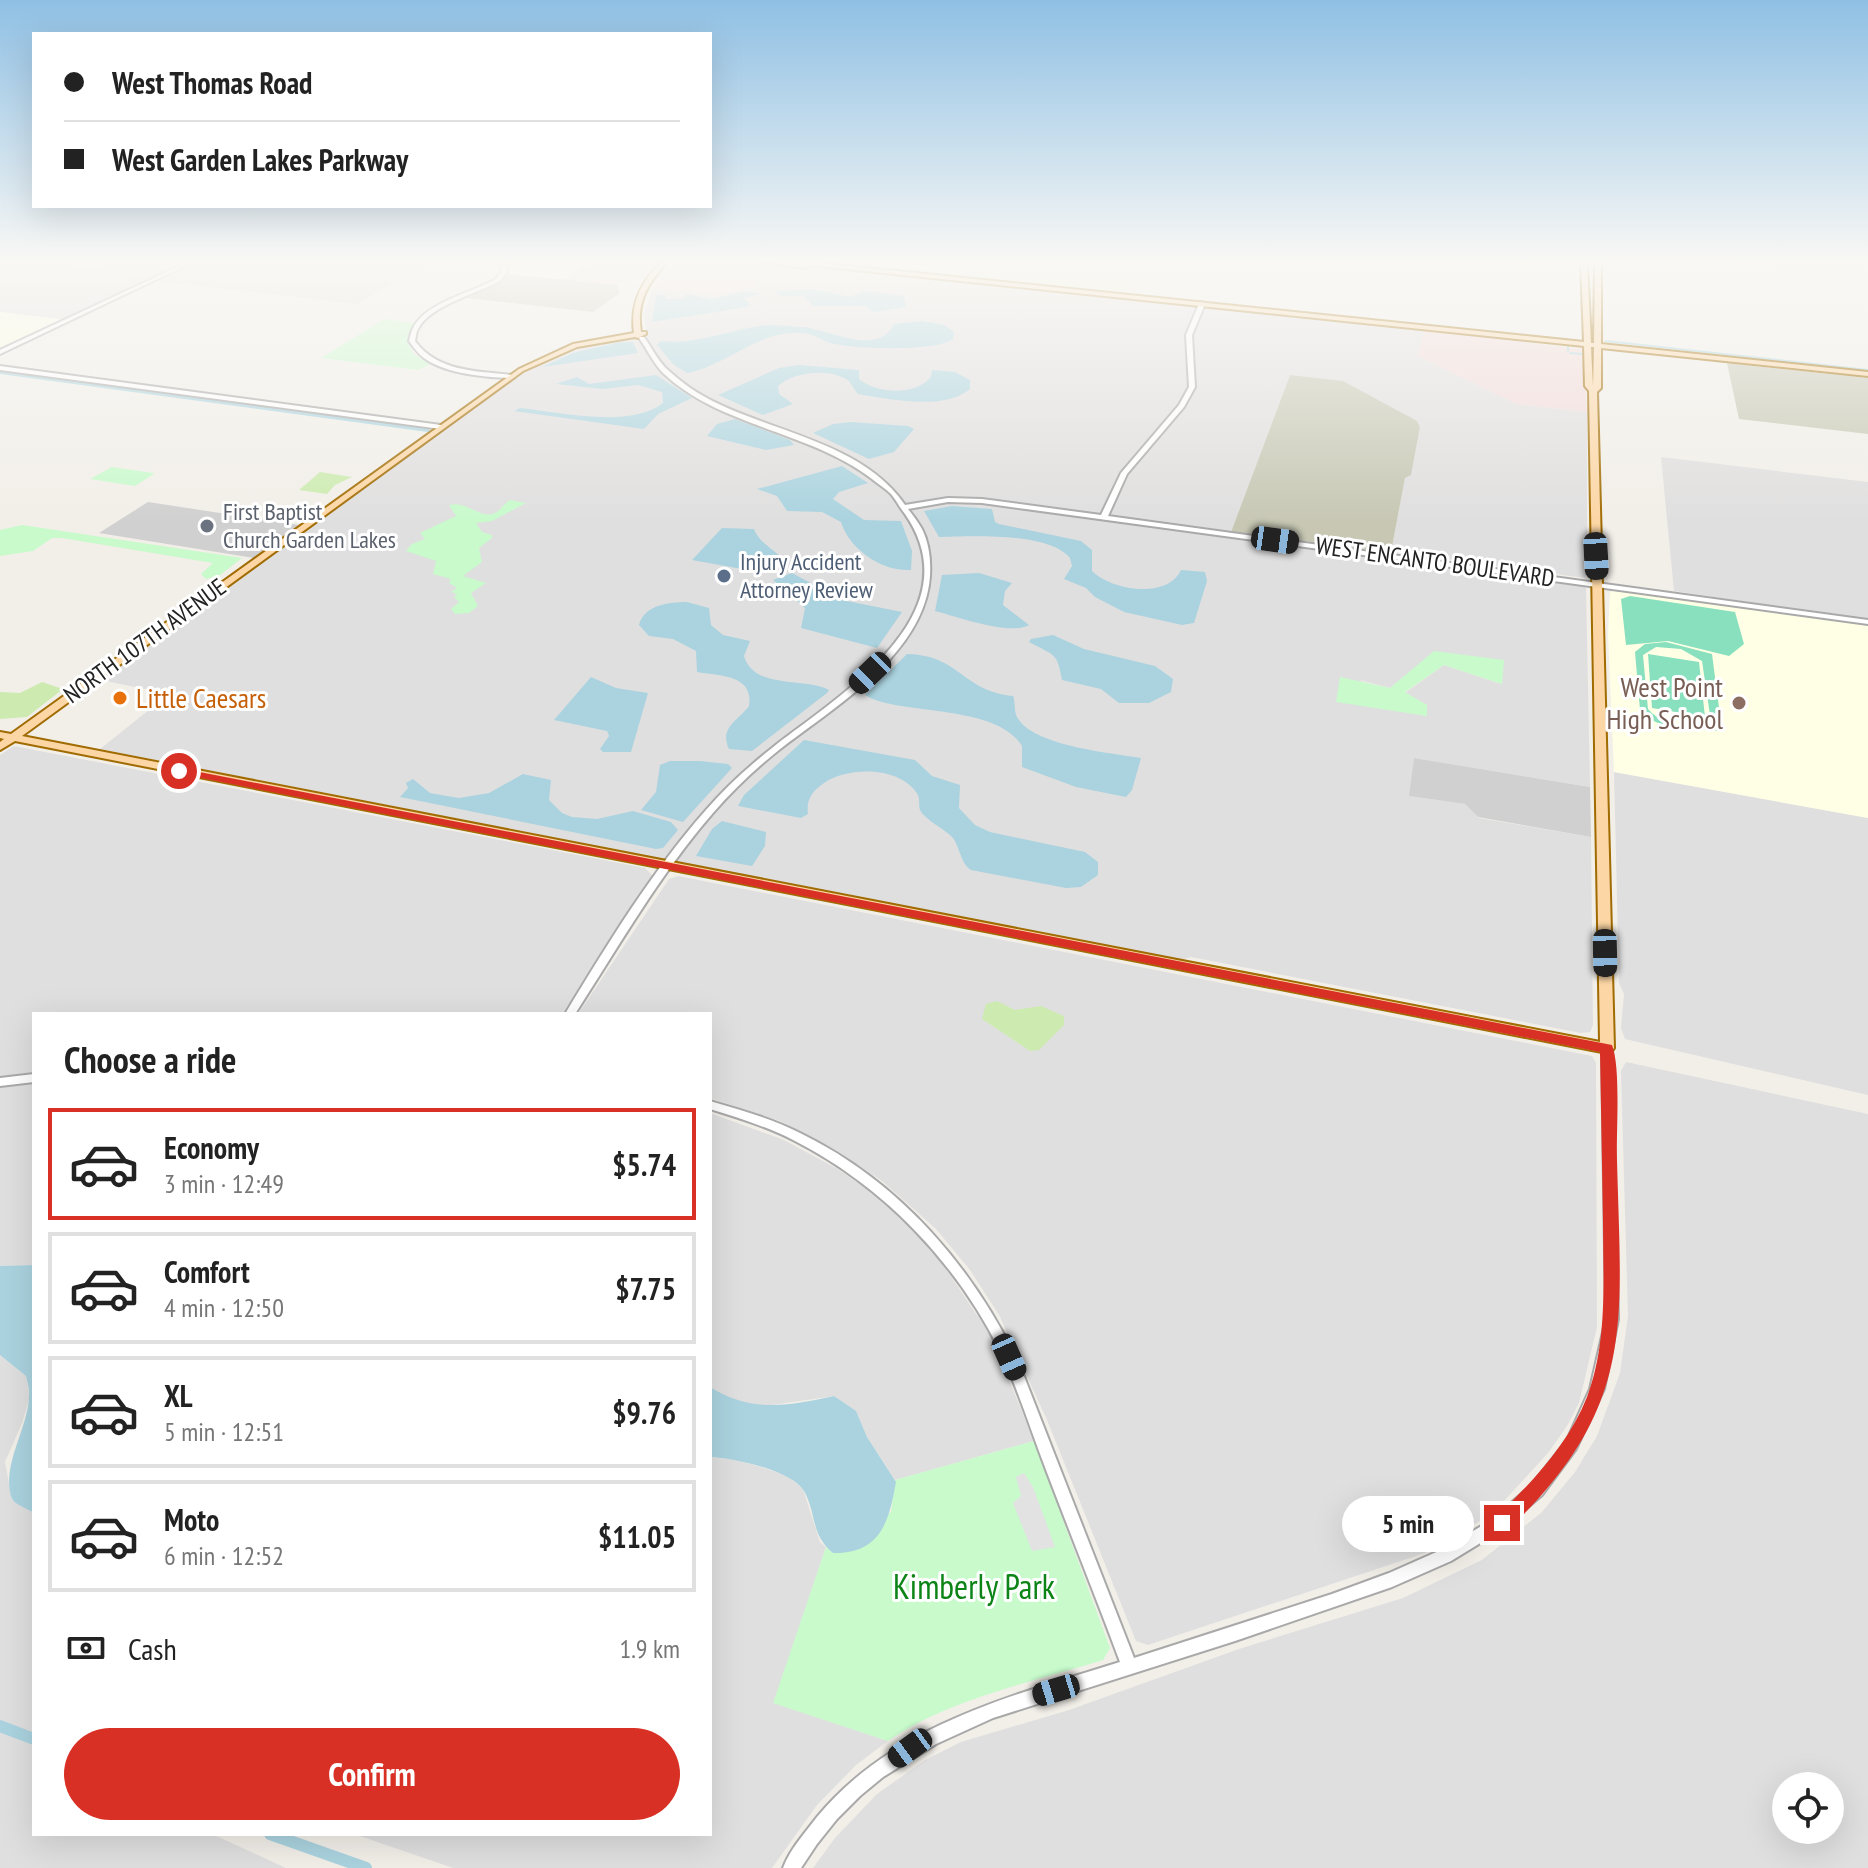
<!DOCTYPE html>
<meta charset="utf-8">
<style>
body{margin:0;font-family:"PT Sans Narrow",sans-serif;background:#f2f2f2;color:#222;height:100vh;display:flex;flex-direction:column;font-size:30px;white-space:nowrap}
*{box-sizing:border-box;margin:0}
p{font-size:26px;color:#767676}
.icon{flex:none;width:44px;height:44px;fill:none;stroke:currentColor;stroke-width:2;stroke-linecap:round;stroke-linejoin:round}
.map{position:relative;flex:1;overflow:hidden}
.sheet{position:absolute;left:32px;top:1012px;width:680px;height:824px;display:flex;flex-direction:column;background:#fff;border-radius:0px;box-shadow:0 8px 32px #0002}
.sheet>*{flex:none}
.hud{position:absolute;left:32px;top:32px;width:680px;height:176px;border-radius:0px;box-shadow:0 8px 32px #0002;display:grid;align-content:center;height:176px;padding:0 32px;background:#fff}
.fabs{position:absolute;left:1772px;top:1772px;display:grid;gap:16px}
.fabs a{display:grid;place-items:center;width:72px;height:72px;border-radius:50%;background:#fff;box-shadow:0 8px 32px #0002;font-size:40px}
.end{position:absolute;width:36px;height:36px;margin:-18px;border:10px solid #d93025;background:#fff;box-shadow:0 0 0 4px #fff}
.from{border-radius:50%}
.bubble{position:absolute;height:56px;border-radius:28px;background:#fff;box-shadow:0 8px 32px #0002;font-size:26px;font-weight:800;line-height:56px;text-align:center}
.car{position:absolute;width:24px;height:48px;margin:-24px -12px;border-radius:10px;box-shadow:0 0 6px 2px #0007;background:linear-gradient(#222 24%,#8ab4d8 0 40%,#222 0 76%,#8ab4d8 0 86%,#222 0)}
.hud b{display:flex;align-items:center;gap:28px;height:76px;font-size:30px}
.hud b+b{border-top:2px solid #e0e0e0}
.hud i{width:20px;height:20px;background:#222}
ul{padding:0;list-style:none}
li{display:flex;align-items:center;gap:24px;height:112px;margin:0 16px 12px;padding:0 16px;border:4px solid #e0e0e0;border-radius:0px}
li div{flex:1}
li b{display:block;font-size:30px}
li em{font-style:normal;font-weight:800}
li.active{border-color:#d93025}
li>.icon{width:72px;height:72px;stroke-width:1.5}
h2{padding:0 32px;font-size:36px;line-height:96px}
.pay{display:flex;align-items:center;gap:20px;height:88px;padding:0 32px;font-size:30px}
.pay p{margin-inline-start:auto}
.primary-button{display:flex;gap:16px;margin-top:auto;padding:16px 32px}
.primary-button a{flex:1;height:92px;border-radius:48px;background:#d93025;color:#fff;font-size:32px;font-weight:800;line-height:92px;text-align:center}
.map>svg:first-child{display:block}
.residential{fill:#e0dfdf;fill-rule:evenodd}
.commercial{fill:#f2dad9}
.education{fill:#ffffe5}
.religious{fill:#d0d0d0}
.construction{fill:#c7c7b4}
.farmland{fill:#eef0d5}
.grass{fill:#cdebb0}
.park{fill:#c8facc}
.pitch{fill:#88e0be;fill-rule:evenodd}
.parking{fill:#e2e2e2}
.water{fill:#aad3df}
.lines{fill:none;stroke-linecap:round;stroke-linejoin:round}
.stream{stroke:#aad3df;stroke-width:2}
.canal-far1{stroke:#aad3df;stroke-width:4}
.canal{stroke:#aad3df;stroke-width:12}
.minor-casing{stroke:#a9a9a9;stroke-width:4}
.major-casing{stroke:#a06b00;stroke-width:4}
.minor{fill:#fff;fill-rule:evenodd}
.major{fill:#fcd6a4;fill-rule:evenodd}
.route{fill:#d93025}
.worship-dot{fill:#6b7280;stroke:#fff;stroke-width:3}
.service-dot{fill:#5c6f8a;stroke:#fff;stroke-width:3}
.food-dot{fill:#e8710a;stroke:#fff;stroke-width:3}
.education-dot{fill:#8d6e63;stroke:#fff;stroke-width:3}
.labels{text-anchor:middle;stroke-width:6;stroke-linejoin:round;paint-order:stroke}
.far-worship-label{font-size:24px;fill:#5b616d;stroke:#fff;text-anchor:start}
.far-service-label{font-size:24px;fill:#4e5e75;stroke:#fff;text-anchor:start}
.far-street-label{font-size:24px;fill:#222;stroke:#fff}
.education-label{font-size:28px;fill:#785e54;stroke:#fff;text-anchor:end}
.food-label{font-size:28px;fill:#c56008;stroke:#fff;text-anchor:start}
.near-park-label{font-size:34px;fill:#0c8416;stroke:#fff}
</style>
<div class="map">
<svg width="1868" height="1868" viewBox="0 0 1868 1868">
<rect width="100%" height="100%" fill="#f2efe9"/>
<!-- residential -->
<g class="residential">
<polygon points="0,262 149,280 63,320 0,312"/>
<polygon points="196,262 430,262 356,304 155,281"/>
<path d="M771,263L1424,330L1418,356L1517,404L1587,412V575L1585,578L1391,552L1405,478L1411,474L1420,427L1416,420L1290,375L1231,532L990,499L986,504L1586,587L1590,787L1414,758L1410,796L1465,804L1479,818L1591,837L1593,1025L1590,1032L1581,1033L1191,957L1181,960L100,749L169,694L101,680L438,433L527,370L554,357L599,343L647,336L644,314L653,288L718,295L756,287L753,282L756,277ZM1433,654L1501,684L1444,665L1405,693L1427,705L1426,716L1359,680L1390,688Z"/>
<polygon points="1661,457 1868,482 1868,620 1674,591"/>
<polygon points="14,746 645,868 654,877 562,1014 34,1014 34,1265 0,1266 0,755"/>
<polygon points="1614,772 1868,818 1868,1095 1625,1039 1621,1028 1624,994 1619,983"/>
<polygon points="678,876 1592,1056 1596,1063 1597,1327 1579,1403 1567,1426 1548,1453 1492,1514 1425,1553 1148,1645 1136,1641 1047,1420 999,1315 970,1270 936,1229 882,1181 836,1150 780,1121 710,1098 710,1014 578,1014 669,879"/>
<path d="M1626,1062L1868,1114V1868H813L835,1838L877,1794L925,1760L961,1742L1069,1710L1239,1649L1403,1598L1482,1560L1542,1512L1575,1472L1597,1436L1620,1373L1628,1316L1621,1071ZM1786,1786H1830V1830H1786Z"/>
<polygon points="710,1113 784,1140 836,1168 876,1195 905,1222 942,1263 991,1336 1034,1441 895,1480 867,1437 856,1412 834,1396 765,1406 734,1402 710,1387"/>
<polygon points="0,1355 26,1376 30,1396 22,1423 5,1462 12,1500 34,1513 34,1834 212,1834 286,1868 0,1868"/>
<polygon points="710,1457 737,1460 787,1475 803,1489 820,1542 826,1547 774,1703 888,1741 856,1765 817,1805 772,1868 453,1868 354,1834 710,1834"/>
</g>
<!-- commercial -->
<g class="commercial">
<polygon points="0,262 187,262 149,280"/>
<polygon points="509,262 662,262 645,278 625,279 617,285 508,274"/>
<polygon points="676,262 752,262 771,263 756,277 754,282 757,287 718,295 653,288"/>
<polygon points="1424,330 1584,349 1587,412 1517,404 1418,356"/>
</g>
<!-- education -->
<g class="education">
<polygon points="509,262 590,262 563,280 508,274"/>
<polygon points="902,262 967,262 953,276 894,270"/>
<polygon points="0,312 60,319 63,320 0,350"/>
<polygon points="1613,589 1868,625 1868,818 1614,772 1608,634 1610,593"/>
</g>
<!-- religious -->
<g class="religious">
<polygon points="148,502 299,525 254,558 99,533"/>
<polygon points="1414,758 1590,787 1591,837 1478,817 1465,804 1409,796"/>
</g>
<!-- construction -->
<g class="construction">
<polygon points="508,274 617,285 620,293 593,312 467,298 501,282"/>
<polygon points="1727,363 1868,378 1868,434 1739,419"/>
<polygon points="1290,375 1343,381 1417,421 1420,427 1411,475 1405,478 1391,552 1231,532"/>
</g>
<!-- farmland -->
<polygon class="farmland" points="967,262 1145,262 1125,293 953,276"/>
<!-- grass -->
<g class="grass">
<polygon points="320,472 352,477 335,485 327,494 299,490"/>
<polygon points="42,682 63,689 27,717 0,719 0,692 20,693"/>
<polygon points="997,1001 1015,1010 1041,1006 1064,1016 1064,1025 1039,1050 1030,1051 982,1019 986,1004"/>
</g>
<!-- park -->
<g class="park">
<polygon points="384,319 414,323 408,344 414,354 431,364 418,370 321,358"/>
<polygon points="112,467 153,473 154,474 135,486 90,479"/>
<path d="M510,500L526,503L492,521L476,523L482,532L492,535V538L479,548L482,562L463,576L486,583L471,593L478,606L469,613L455,614L451,609L459,602L454,597L457,594L451,592L457,588L449,583L451,579L433,574L436,561L406,551L412,544L425,539L420,533L456,516L449,505C467,500 480,520 495,513C502,509 503,504 510,500Z"/>
<polygon points="22,525 242,558 220,575 206,579 201,574 213,563 62,538 52,538 33,551 0,556 0,530"/>
<polygon points="1434,651 1504,660 1502,684 1444,665 1405,692 1427,705 1427,716 1336,702 1340,677 1390,688"/>
<path d="M1034,1441L1110,1648L1103,1660C1031,1683 950,1698 888,1741L773,1703L826,1547L833,1553L891,1512L895,1480Z"/>
</g>
<!-- pitch -->
<g class="pitch">
<polygon points="1630,596 1735,612 1744,644 1729,656 1668,641 1626,645 1621,599"/>
<path d="M1666,642L1712,654L1722,731C1695,727 1663,735 1640,710L1635,652L1645,644ZM1656,647L1681,649L1702,661L1710,715L1706,722C1687,731 1662,725 1648,709L1643,655Z"/>
<polygon points="1648,654 1699,662 1705,717 1652,708"/>
</g>
<!-- parking -->
<g class="parking">
<polygon points="26,262 164,262 158,264 168,266 149,276"/>
<polygon points="1024,1473 1033,1487 1055,1547 1032,1551 1013,1503 1021,1496 1016,1477"/>
</g>
<!-- water -->
<g class="water">
<polygon points="812,289 850,297 864,291 904,296 906,307 874,312 865,306 812,306 804,296 781,296 775,291"/>
<polygon points="744,291 761,294 744,298 750,304 747,307 652,322 656,295 667,295 665,299 683,299 686,294 712,299"/>
<path d="M921,321L944,325L954,332L953,339C938,352 852,349 830,343C821,340 814,334 802,333C759,329 729,365 687,373L674,365L657,345L661,341C696,345 725,331 760,326C774,324 789,327 803,327C828,329 878,358 894,324Z"/>
<polygon points="620,342 633,342 638,353 542,367 573,353"/>
<path d="M799,365L859,370V379C877,394 915,396 931,377L932,370L955,372L970,380V389C945,411 888,399 858,394C853,389 852,383 846,379C827,368 793,372 778,386L779,394L793,404L763,415L718,395L779,368Z"/>
<path d="M656,375L692,398L658,414L644,429L514,411L520,408C559,412 630,429 663,403L662,392L638,385L603,389L556,384L577,377L589,384Z"/>
<polygon points="735,419 790,440 794,445 766,450 707,436 717,424"/>
<polygon points="851,422 908,426 914,429 894,452 869,459 813,433 833,424"/>
<path d="M842,466L868,483L839,492L833,499L864,520L901,521L912,551L911,570C882,572 849,549 841,522L822,512L787,511L777,496L757,489Z"/>
<path d="M952,506L992,509L995,522L999,524L1081,541L1092,550V571C1111,590 1167,600 1181,570L1205,572L1207,581L1194,623L1182,625L1124,612L1095,597L1086,588L1064,579L1072,566L1070,558C1048,532 972,536 939,537L924,511Z"/>
<path d="M722,528L754,529C759,543 774,549 785,561L753,571L692,560Z"/>
<polygon points="792,573 842,600 902,612 877,648 801,628 805,608 773,580"/>
<path d="M979,573L1012,583L1005,591L1003,605L1029,625C1010,636 958,617 935,611L942,575Z"/>
<path d="M687,602L709,608L711,625L723,635L750,641L744,656C754,690 804,677 829,690L827,693L752,751L729,749C719,727 738,721 749,706C754,674 719,676 697,672L696,651L673,639L649,636L639,625C644,605 669,602 687,602Z"/>
<path d="M1053,635L1084,649L1155,666L1173,679L1171,692L1149,703H1119L1101,689L1062,680C1057,652 1055,656 1029,642L1031,639Z"/>
<path d="M907,654C960,655 962,691 1013,696C1016,703 1013,713 1019,720C1037,746 1111,753 1141,758L1132,790L1126,797L1076,787L1022,767V746C996,703 898,716 865,695Z"/>
<polygon points="591,677 616,688 648,693 631,752 603,752 600,749 609,736 607,731 554,720"/>
<path d="M804,740L915,760L932,776L960,785L959,808L975,825L990,832L1085,852L1098,862V875L1081,887L1066,888L971,870C961,864 960,848 953,838C945,829 925,820 920,810C918,804 921,798 916,792C897,766 848,767 824,783C812,791 806,800 808,814L801,818L738,806L744,795Z"/>
<polygon points="700,761 728,764 732,768 683,822 641,810 656,792 660,765 670,761"/>
<polygon points="523,774 551,780 549,800 562,813 572,817 597,819 633,811 671,822 678,830 663,848 656,849 400,797 408,788 406,783 413,779 430,793 459,798 489,793"/>
<polygon points="722,821 766,832 765,846 752,866 696,856 712,829"/>
<path d="M34,1265V1513C28,1509 16,1505 12,1499C0,1466 29,1428 29,1395C30,1389 27,1382 26,1376L0,1355V1266Z"/>
<path d="M710,1387C751,1413 788,1406 834,1396L856,1411L867,1437L896,1482C889,1521 881,1554 833,1553C810,1534 817,1514 804,1491C792,1470 733,1458 710,1457Z"/>
</g>
<g class="lines">
<!-- stream -->
<g class="stream">
<polyline points="1573,262 1868,266"/>
<polyline points="1606,341 1868,370"/>
<polyline points="1568,347 1568,351"/>
<polyline points="1570,353 1582,354"/>
</g>
<!-- canal-far1 -->
<polyline class="canal-far1" points="0,372 428,430"/>
<!-- canal -->
<g class="canal">
<polyline points="0,1726 34,1739"/>
<polyline points="270,1834 366,1868"/>
</g>
<!-- minor casing -->
<g class="minor-casing">
<g id="minor">
<polygon points="188,262 193,262 0,354 0,350"/>
<path d="M502,262H506L507,272L500,281C477,294 430,305 418,329C416,332 416,337 415,341C437,372 478,371 512,375L514,376V378C489,378 448,374 427,360C419,355 414,348 409,341C410,337 411,332 413,328C426,302 472,293 496,279L501,272Z"/>
<path d="M1202,302L1205,304L1192,335L1195,387L1184,407L1127,474L1108,516L1868,620V624L982,503L948,502L908,509C913,515 918,522 922,529C929,543 931,560 930,576C925,654 834,707 779,750C755,769 733,790 713,813C660,874 619,946 575,1014H565C607,945 652,871 706,810C726,787 748,767 772,748C838,696 975,615 905,514C900,508 896,500 891,494C886,489 878,484 872,479C810,431 720,427 663,373C654,364 647,349 639,338L640,337H644C652,348 659,363 669,371C678,379 688,387 698,393C763,432 860,439 905,505L948,498L982,499L1101,515L1121,473L1179,405L1189,387L1186,335L1199,304Z"/>
<polygon points="0,366 441,425 444,427 441,429 0,370"/>
<path d="M1607,1044L1611,1045L1612,1048L1618,1319L1604,1389L1576,1449L1542,1495L1500,1531L1451,1561L1392,1587L1235,1641L993,1718L936,1744L883,1777L860,1796L837,1819L817,1844L801,1868H783C790,1849 805,1833 817,1817C893,1725 1011,1696 1120,1662C1097,1600 1072,1538 1048,1475C1032,1434 1019,1391 1000,1351C956,1262 883,1186 795,1141C768,1127 739,1118 710,1109V1101C741,1110 773,1119 802,1134C900,1182 974,1268 1020,1366L1134,1658L1332,1594L1389,1573L1441,1550L1490,1521L1532,1485L1567,1440L1590,1389L1606,1319L1602,1048L1603,1045Z"/>
<polygon points="34,1074 34,1082 0,1086 0,1078"/>
</g>
</g>
<!-- major casing -->
<g class="major-casing">
<path id="major" d="M662,262H668C648,282 636,302 641,332H646V334L638,338L635,337L577,347L523,371L22,736L1600,1042L1589,391L1585,386L1584,346L807,265L805,268L762,262L795,263L794,262H810L1584,342L1581,262H1587L1591,343H1594L1595,262H1601V344L1868,372V376L1601,348V388L1597,392L1614,1048L1612,1051L1607,1053L15,741L0,750V742L4,739L0,738V732L11,734L519,369L573,344L634,333C630,303 641,281 662,262ZM1591,347H1594L1593,387V386Z"/>
</g>
<!-- minor -->
<use href="#minor" class="minor"/>
<!-- major -->
<use href="#major" class="major"/>
</g>
<!-- sky -->
<linearGradient id="sky" x2="0" y2="1"><stop stop-color="#8fc0e4"/><stop offset="0.5" stop-color="#f9f8f5"/><stop offset="1" stop-color="#f9f8f5" stop-opacity="0"/></linearGradient>
<rect width="1868" height="523" fill="url(#sky)"/>
<!-- route -->
<path class="route" d="M179,768L1612,1045C1621,1068 1616,1132 1617,1160C1621,1324 1637,1406 1509,1529H1496V1517C1532,1482 1568,1445 1587,1397C1608,1341 1603,1280 1603,1222C1602,1165 1601,1109 1600,1052L175,773Z"/>
<!-- markers -->
<circle class="worship-dot" cx="207" cy="526" r="8"/>
<circle class="service-dot" cx="724" cy="576" r="8"/>
<circle class="food-dot" cx="120" cy="698" r="8"/>
<circle class="education-dot" cx="1739" cy="703" r="8"/>
<g class="labels">
<!-- far-worship labels -->
<g class="far-worship-label">
<text x="223" y="520">First Baptist<tspan x="223" dy="28">Church Garden Lakes</tspan></text>
</g>
<!-- far-service labels -->
<g class="far-service-label">
<text x="740" y="570">Injury Accident<tspan x="740" dy="28">Attorney Review</tspan></text>
</g>
<!-- far-street labels -->
<g class="far-street-label">
<text transform="translate(1435 562) rotate(8)" y="8">WEST ENCANTO BOULEVARD</text>
<text transform="translate(145 641) rotate(-36)" y="8">NORTH 107TH AVENUE</text>
</g>
<!-- education labels -->
<g class="education-label">
<text x="1723" y="697">West Point<tspan x="1723" dy="32">High School</tspan></text>
</g>
<!-- food labels -->
<g class="food-label">
<text x="136" y="708">Little Caesars</text>
</g>
<!-- near-park labels -->
<g class="near-park-label">
<text x="974" y="1599">Kimberly Park</text>
</g>
</g>
</svg>
<div class="fabs">
<a><svg class="icon" aria-label="locate" viewBox="0 0 24 24"><circle cx="12" cy="12" r="6"/><path d="M12 2v4M12 18v4M2 12h4M18 12h4"/></svg></a>
</div>
<i class="end from" style="left:179px;top:771px"></i>
<i class="end" style="left:1502px;top:1523px"></i>
<div class="bubble" style="left:1342px;top:1496px;width:132px">5 min</div>
<i class="car" style="left:1275px;top:540px;rotate:98deg"></i>
<i class="car" style="left:1596px;top:556px;rotate:177deg"></i>
<i class="car" style="left:870px;top:673px;rotate:226deg"></i>
<i class="car" style="left:1605px;top:953px;rotate:179deg"></i>
<i class="car" style="left:1009px;top:1357px;rotate:156deg"></i>
<i class="car" style="left:1056px;top:1690px;rotate:253deg"></i>
<i class="car" style="left:910px;top:1748px;rotate:234deg"></i>
<div class="hud">
<b><i class="from"></i>West Thomas Road</b>
<b><i></i>West Garden Lakes Parkway</b>
</div>
<section class="sheet">
<h2>Choose a ride</h2>
<ul>
<li class="active"><svg class="icon" aria-label="car" viewBox="0 0 24 24"><path d="M5 17H2v-5l4-1 3-4h7l3 4 3 1v5h-3M9 17h6M6 11h13"/><circle cx="7" cy="17" r="2"/><circle cx="17" cy="17" r="2"/></svg><div><b>Economy</b><p>3 min · 12:49</p></div><em>$5.74</em></li>
<li><svg class="icon" aria-label="car" viewBox="0 0 24 24"><path d="M5 17H2v-5l4-1 3-4h7l3 4 3 1v5h-3M9 17h6M6 11h13"/><circle cx="7" cy="17" r="2"/><circle cx="17" cy="17" r="2"/></svg><div><b>Comfort</b><p>4 min · 12:50</p></div><em>$7.75</em></li>
<li><svg class="icon" aria-label="car" viewBox="0 0 24 24"><path d="M5 17H2v-5l4-1 3-4h7l3 4 3 1v5h-3M9 17h6M6 11h13"/><circle cx="7" cy="17" r="2"/><circle cx="17" cy="17" r="2"/></svg><div><b>XL</b><p>5 min · 12:51</p></div><em>$9.76</em></li>
<li><svg class="icon" aria-label="car" viewBox="0 0 24 24"><path d="M5 17H2v-5l4-1 3-4h7l3 4 3 1v5h-3M9 17h6M6 11h13"/><circle cx="7" cy="17" r="2"/><circle cx="17" cy="17" r="2"/></svg><div><b>Moto</b><p>6 min · 12:52</p></div><em>$11.05</em></li>
</ul>
<div class="pay"><svg class="icon" aria-label="cash" viewBox="0 0 24 24"><path d="M3 7h18v10H3z"/><circle cx="12" cy="12" r="2"/></svg>Cash<p>1.9 km</p></div>
<div class="primary-button"><a>Confirm</a></div>
</section>
</div>
